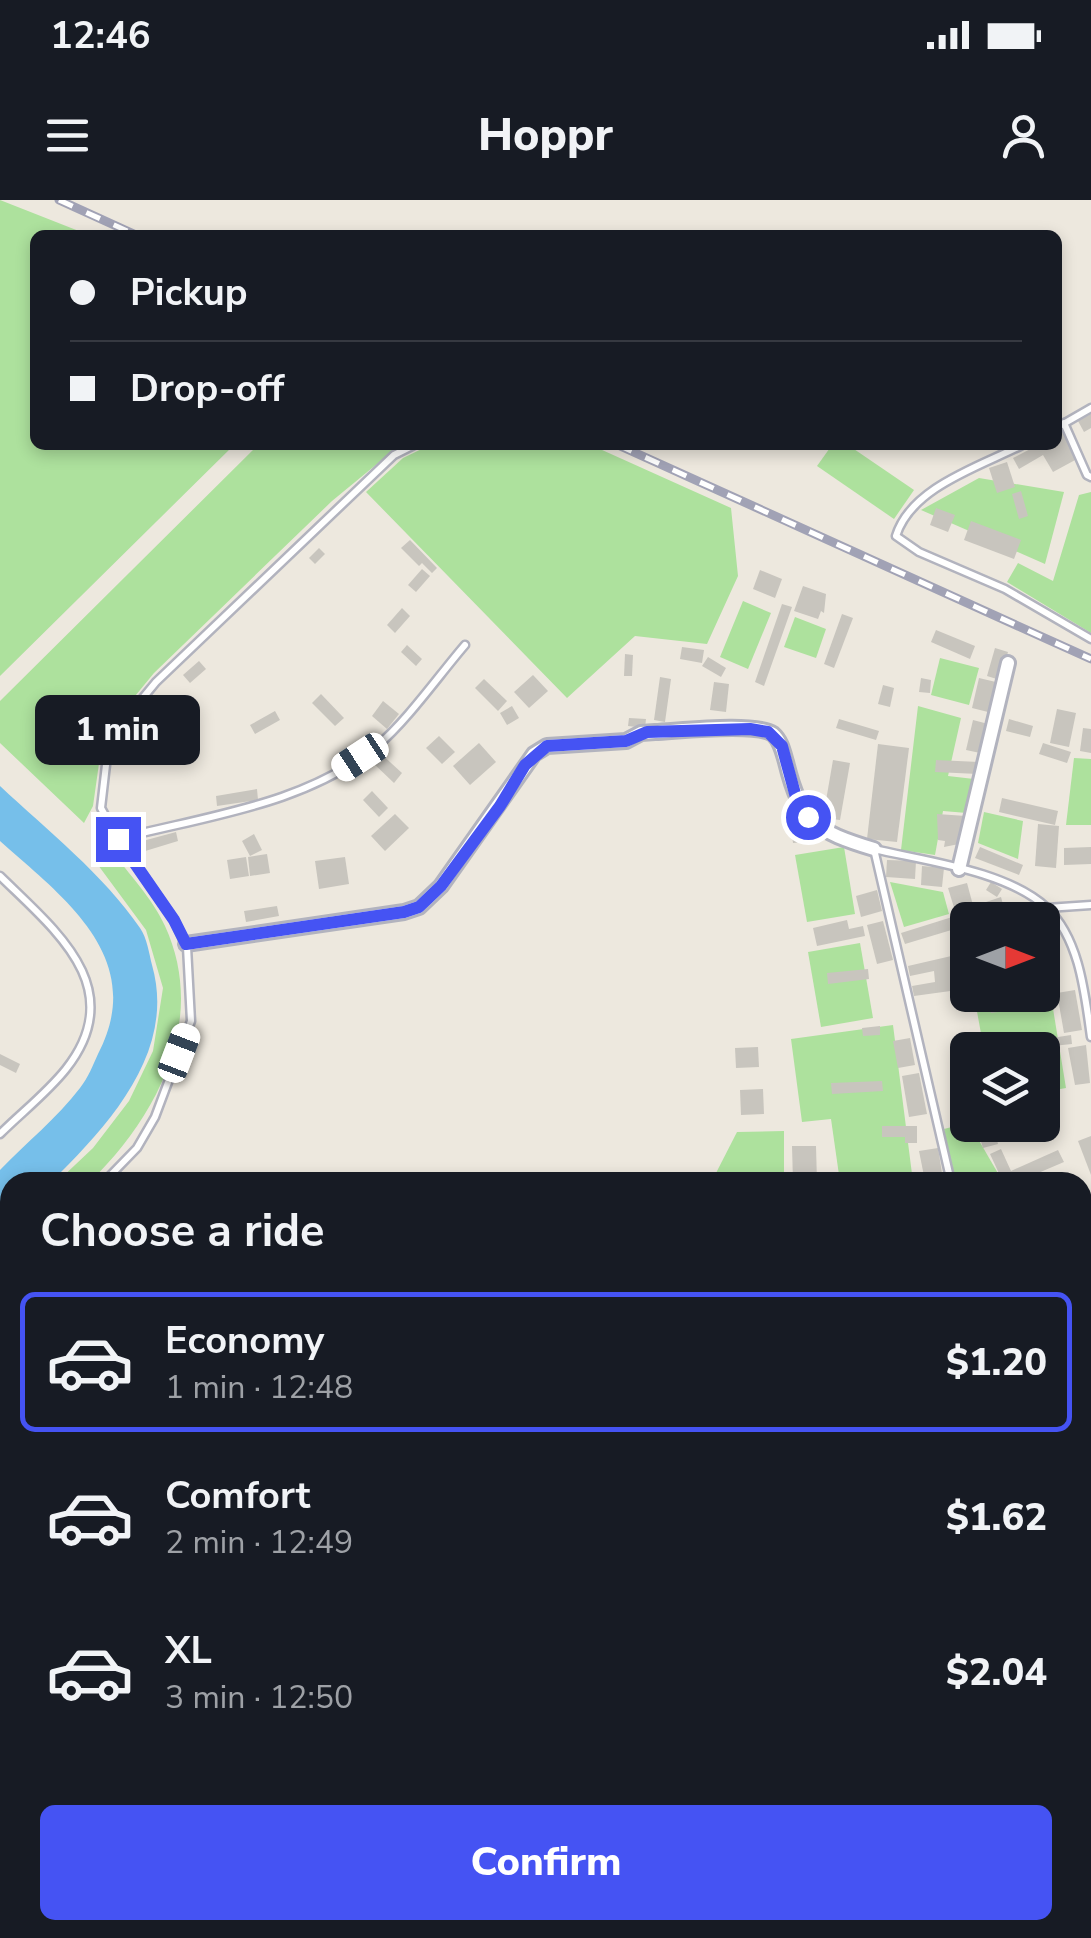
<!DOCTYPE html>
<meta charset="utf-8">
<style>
body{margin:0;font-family:"Nunito Sans",sans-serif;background:#20242c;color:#f1f3f6;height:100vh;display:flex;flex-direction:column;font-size:38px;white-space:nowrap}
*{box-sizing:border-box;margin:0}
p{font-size:32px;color:#9ea1a6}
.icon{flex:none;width:55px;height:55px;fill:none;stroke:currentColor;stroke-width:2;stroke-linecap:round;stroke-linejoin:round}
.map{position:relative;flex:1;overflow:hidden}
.details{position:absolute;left:0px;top:972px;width:1092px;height:768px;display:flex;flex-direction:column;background:#171b24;border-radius:30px 30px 0 0;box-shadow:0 5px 15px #0003}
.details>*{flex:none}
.guide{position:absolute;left:30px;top:30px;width:1032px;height:220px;border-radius:15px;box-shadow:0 5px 15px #0003;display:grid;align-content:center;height:220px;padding:0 40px;background:#171b24}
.needle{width:65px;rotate:90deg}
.controls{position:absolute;left:950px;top:702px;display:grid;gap:20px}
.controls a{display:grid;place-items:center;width:110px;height:110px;border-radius:15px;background:#171b24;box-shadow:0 5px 15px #0003;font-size:50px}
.end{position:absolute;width:45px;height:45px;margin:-22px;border:12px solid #4553f3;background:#fff;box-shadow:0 0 0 5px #fff}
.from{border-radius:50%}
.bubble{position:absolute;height:70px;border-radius:15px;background:#171b24;box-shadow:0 5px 15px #0003;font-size:32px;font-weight:800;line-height:70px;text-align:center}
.car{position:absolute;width:30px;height:60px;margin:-30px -15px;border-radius:12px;box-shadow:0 0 8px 2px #0007;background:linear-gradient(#fff 24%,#345 0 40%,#fff 0 76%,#345 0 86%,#fff 0)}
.guide b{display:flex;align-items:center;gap:35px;height:95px;font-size:38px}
.guide b+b{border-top:2px solid #363941}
.guide i{width:25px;height:25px;background:#f1f3f6}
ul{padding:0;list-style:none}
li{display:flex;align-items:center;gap:30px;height:140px;margin:0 20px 15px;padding:0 20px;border:5px solid transparent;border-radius:15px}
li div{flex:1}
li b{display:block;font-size:38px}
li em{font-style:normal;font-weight:800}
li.active{border-color:#4553f3}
li>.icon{width:90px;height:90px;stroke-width:1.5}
h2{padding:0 40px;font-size:45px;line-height:120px}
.action{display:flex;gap:20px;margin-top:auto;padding:20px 40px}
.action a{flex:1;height:115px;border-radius:15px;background:#4553f3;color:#fff;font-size:40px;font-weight:800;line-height:115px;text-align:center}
.status{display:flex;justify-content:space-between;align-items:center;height:70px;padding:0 50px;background:#171b24;direction:ltr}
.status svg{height:28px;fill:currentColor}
header{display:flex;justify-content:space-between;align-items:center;height:130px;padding:0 40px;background:#171b24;font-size:45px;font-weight:800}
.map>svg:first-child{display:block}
.green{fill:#ade19d}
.water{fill:#76bfea}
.building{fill:#c8c5be}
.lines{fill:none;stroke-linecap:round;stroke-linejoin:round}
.service-casing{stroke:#b2b3be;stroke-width:11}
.minor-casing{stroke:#b2b3be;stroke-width:18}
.service{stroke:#fff;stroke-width:6}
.minor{stroke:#fff;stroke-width:12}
.rail-casing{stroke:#a1a2b5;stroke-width:9}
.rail{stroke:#fff;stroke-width:5;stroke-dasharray:15;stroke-linecap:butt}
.route{stroke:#4553f3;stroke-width:12}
</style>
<div class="status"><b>12:46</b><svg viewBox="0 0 49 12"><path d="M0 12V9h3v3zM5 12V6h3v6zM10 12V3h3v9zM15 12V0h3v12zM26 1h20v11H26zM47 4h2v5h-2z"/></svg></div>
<header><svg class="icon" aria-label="menu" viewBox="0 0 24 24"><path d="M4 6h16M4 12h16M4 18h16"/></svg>Hoppr<svg class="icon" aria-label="person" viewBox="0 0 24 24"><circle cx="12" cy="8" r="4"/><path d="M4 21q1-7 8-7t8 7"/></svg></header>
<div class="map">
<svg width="1091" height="1738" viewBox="0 0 1091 1738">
<rect width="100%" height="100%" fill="#ede8de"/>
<!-- green -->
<g class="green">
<polygon points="0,0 89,35 35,35 35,245 234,245 0,476"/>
<polygon points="258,245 400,245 332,301 154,473 103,535 93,606 84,623 0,543 0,501"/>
<polygon points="430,245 591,245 731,308 738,376 707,444 635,436 567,498 366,292 403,258"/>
<polygon points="832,245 848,245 914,290 894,319 817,266"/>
<polygon points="979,278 1064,292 1045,364 921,310"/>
<polygon points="1091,292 1091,433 1007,382 1018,363 1053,381 1079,295"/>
<polygon points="743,401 771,413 748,469 720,457"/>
<polygon points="795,417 826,429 816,458 784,447"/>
<polygon points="940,458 979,468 969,505 931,495"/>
<polygon points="918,506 961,518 948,576 974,579 967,613 943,611 935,655 901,650"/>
<polygon points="1074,558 1091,559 1091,625 1066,625"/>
<polygon points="984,612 1023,621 1018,659 978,643"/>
<polygon points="844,647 855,714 807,722 795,655"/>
<path d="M111,650C128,673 153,699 165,726C208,820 158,915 90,982H57L93,948L129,901L153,851L163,788L146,730L98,665Z"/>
<polygon points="890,682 943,692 949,714 904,727"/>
<polygon points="860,743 873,818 821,827 808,752"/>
<polygon points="1043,766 1046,766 1066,888 1043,892 1042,850 984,850 974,795 1042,795"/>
<polygon points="893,825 913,982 840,982 831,919 802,922 791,839"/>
<polygon points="967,923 970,925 1003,982 955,982 944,929"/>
<polygon points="784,931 784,974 715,975 737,932"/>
<polygon points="1083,1069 1091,1073 1091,1111 1087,1120 1083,1118"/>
<polygon points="10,1304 10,1357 0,1358 0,1305"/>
<polygon points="1083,1430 1091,1433 1091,1716 1082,1715"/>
</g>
<!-- water -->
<path class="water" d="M0,586C48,631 103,674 140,728C147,738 149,753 152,765C177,852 108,926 51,982H10V1023L0,1033V970C26,943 57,918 80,888C88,878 93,865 98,854C148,758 64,698 0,641Z"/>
<!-- building -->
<g class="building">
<polygon points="1091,214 1091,228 1084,232 1078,221"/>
<polygon points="1063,231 1077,259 1053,272 1043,255 1019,269 1013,258 1038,245 1058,245 1058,234"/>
<polygon points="1007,262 1015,287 997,293 989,268"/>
<polygon points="1021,291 1028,316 1019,319 1012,294"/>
<polygon points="936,308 955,315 948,332 930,325"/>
<polygon points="971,321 1021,340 1014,359 964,340"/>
<polygon points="410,340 437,368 432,373 422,363 419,366 401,348"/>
<polygon points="319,348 325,354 315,364 309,358"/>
<polygon points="422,369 430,376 416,392 408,385"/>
<polygon points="760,370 782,379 775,398 753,389"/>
<polygon points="803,386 826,394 824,413 821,411 818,419 794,411"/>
<polygon points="782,404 792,407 764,486 755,482"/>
<polygon points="402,408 410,416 395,433 387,425"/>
<polygon points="842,414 853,418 834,468 824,464"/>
<polygon points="936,430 975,446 970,459 931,442"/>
<polygon points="407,445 422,459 416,466 401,452"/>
<polygon points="682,447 704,450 702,463 680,459"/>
<polygon points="995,448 1008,452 1000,480 987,476"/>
<polygon points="625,454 633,455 632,476 624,476"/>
<polygon points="708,457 726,468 721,477 702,466"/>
<polygon points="199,461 206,469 190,483 183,475"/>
<polygon points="533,475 548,491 529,508 514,492"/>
<polygon points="660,477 671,479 665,522 654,520"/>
<polygon points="921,478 931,480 930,493 919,492"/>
<polygon points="979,478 1000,483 992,513 972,508"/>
<polygon points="484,479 507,501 498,511 475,488"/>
<polygon points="714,482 729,484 726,512 710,510"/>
<polygon points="883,485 894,488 890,507 878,504"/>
<polygon points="321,494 344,518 335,526 312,503"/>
<polygon points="383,501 399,514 387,529 372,516"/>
<polygon points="512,506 519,518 507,525 500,513"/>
<polygon points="1057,509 1076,513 1069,547 1050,543"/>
<polygon points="275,511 280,520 255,534 250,525"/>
<polygon points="176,514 196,536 181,549 161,527"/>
<polygon points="629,518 646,519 645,528 628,526"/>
<polygon points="839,519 879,531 876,540 836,528"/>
<polygon points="1009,519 1033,526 1030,537 1006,531"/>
<polygon points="973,520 992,525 985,554 966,550"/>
<polygon points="1083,528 1091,529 1091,553 1080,551"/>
<polygon points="137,534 144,544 125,555 118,546"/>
<polygon points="439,536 455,552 442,564 426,548"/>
<polygon points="479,543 496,562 470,585 453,566"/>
<polygon points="1043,543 1071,552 1067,563 1039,554"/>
<polygon points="878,544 909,548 897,642 867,639"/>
<polygon points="379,552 402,573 394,583 371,561"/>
<polygon points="833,560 850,563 840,620 823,618"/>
<polygon points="936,560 979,562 978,574 935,572"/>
<polygon points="257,589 258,600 217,606 216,596"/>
<polygon points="372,591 388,608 379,617 363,600"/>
<polygon points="1002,598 1058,611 1055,625 999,612"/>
<polygon points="395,614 409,628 385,651 371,636"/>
<polygon points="937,614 966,616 964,636 960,636 959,644 944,647 945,641 938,640"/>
<polygon points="802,618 804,642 793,643 790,619"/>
<polygon points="1038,624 1059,626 1056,668 1035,666"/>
<polygon points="176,632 178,641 142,652 139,642"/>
<polygon points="254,634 262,650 250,656 242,641"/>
<polygon points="980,647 1023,665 1019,675 975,658"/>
<polygon points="1091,647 1091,664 1064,665 1064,648"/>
<polygon points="267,654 270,673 250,676 248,657"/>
<polygon points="246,657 249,676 230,679 227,660"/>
<polygon points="345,657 349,684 319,689 315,661"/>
<polygon points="887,660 916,661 915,679 886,677"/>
<polygon points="922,666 944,668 942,687 921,685"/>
<polygon points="991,682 1002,689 997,697 986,690"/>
<polygon points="967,683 974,709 956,714 948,688"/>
<polygon points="877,690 882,711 861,717 856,696"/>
<polygon points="1001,697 1005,712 987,718 983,703"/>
<polygon points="277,706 279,716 246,722 244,711"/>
<polygon points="981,708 985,720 968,720 968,725 905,744 901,733"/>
<polygon points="847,720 849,729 863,726 865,736 817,746 813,728"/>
<polygon points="883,721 893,760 877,764 867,725"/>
<polygon points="960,754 965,789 914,796 912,786 935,782 934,771 910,776 908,766"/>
<polygon points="868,769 869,779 828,784 827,773"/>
<polygon points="1075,790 1082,830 1064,833 1057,793"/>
<polygon points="1051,794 1053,804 991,813 989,804"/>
<polygon points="880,826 880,835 863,836 862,828"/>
<polygon points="1071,835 1072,844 1013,850 1012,844"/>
<polygon points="910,838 915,865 898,868 893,841"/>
<polygon points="1086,845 1090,883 1075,885 1068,848"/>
<polygon points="758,847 759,867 736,868 735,848"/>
<polygon points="0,854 20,864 16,873 0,865"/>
<polygon points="919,873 927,914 909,917 902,876"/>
<polygon points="882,881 883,891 832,894 831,883"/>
<polygon points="763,889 764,914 741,915 740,890"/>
<polygon points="976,925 993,925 998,944 983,948"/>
<polygon points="882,926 917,926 917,943 905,943 905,937 882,937"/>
<polygon points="1091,936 1091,975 1078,941"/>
<polygon points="792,946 816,946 817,982 793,982"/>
<polygon points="938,948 942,973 924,976 919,951"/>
<polygon points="1001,949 1011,971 1058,950 1064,962 1017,982 1003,982 990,954"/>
<polygon points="975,974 977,982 957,982 957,979"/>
<polygon points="1084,1047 1091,1050 1091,1068 1082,1065"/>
<polygon points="6,1471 10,1506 0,1507 0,1472"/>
<polygon points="0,1512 7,1512 10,1545 0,1545"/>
<polygon points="0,1631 4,1631 6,1663 0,1663"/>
<polygon points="0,1665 7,1665 10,1691 0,1691"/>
<polygon points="10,1726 10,1730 63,1730 64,1736 0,1738 0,1727"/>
<polygon points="909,1730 969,1730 968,1738 909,1738"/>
<polygon points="819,1733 845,1734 845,1738 819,1738"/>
</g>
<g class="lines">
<!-- service casing -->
<g class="service-casing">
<g id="service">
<polyline points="1064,223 1087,275 1091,277"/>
<polyline points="1058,227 1091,208"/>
<path d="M414,245L394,255L156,482L109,539L101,608L118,639C205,616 306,605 378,545C406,522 440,474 465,445"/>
<path d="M1022,245C981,266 911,287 896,336L919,352L1005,389L1091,439"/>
<path d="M0,676C55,730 130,788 66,869C47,893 21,913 0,934"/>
<polyline points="1047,708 1091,705"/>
<polyline points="104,982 137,948 155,917 191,821 187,747 174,720 118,639"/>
<path d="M951,982L874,649C925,661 1008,671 1047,708C1080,739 1085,795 1091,837"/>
<polyline points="1082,1041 1091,1035"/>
<polyline points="0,1091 10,1080"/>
<polyline points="0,1223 10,1222"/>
<polyline points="0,1428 10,1427"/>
<polyline points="0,1621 10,1619"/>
<polyline points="206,1738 264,1734 640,1730"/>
</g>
</g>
<!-- minor casing -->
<g class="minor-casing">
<g id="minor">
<polyline points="959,669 1008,463"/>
<path d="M186,744L404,712L419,707L441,686L534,554L547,546L626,541L641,533L655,532C679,531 755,522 773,534C781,541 783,552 786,562C801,623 816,631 874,649"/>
<polyline points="1082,1193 1091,1194"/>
<polyline points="894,1738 895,1730"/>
</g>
</g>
<!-- service -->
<use href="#service" class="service"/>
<!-- minor -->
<use href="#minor" class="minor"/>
<!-- rail casing -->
<g class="rail-casing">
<g id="rail">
<polyline points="59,0 136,35"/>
<polyline points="618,245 1091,459"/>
</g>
</g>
<!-- rail -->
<use href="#rail" class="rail"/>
</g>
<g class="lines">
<!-- route -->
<polyline class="route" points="118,639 174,720 186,744 404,712 419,707 441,686 500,606 525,565 547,546 626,541 647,532 750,529 768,532 782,546 797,601 808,617"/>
</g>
</svg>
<div class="controls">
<a><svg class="needle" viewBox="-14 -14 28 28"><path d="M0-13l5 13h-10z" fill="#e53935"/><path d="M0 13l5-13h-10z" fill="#9ea1a6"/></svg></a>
<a><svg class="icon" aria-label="layers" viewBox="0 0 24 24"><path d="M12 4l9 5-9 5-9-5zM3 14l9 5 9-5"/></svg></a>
</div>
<i class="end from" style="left:808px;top:617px"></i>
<i class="end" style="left:118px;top:639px"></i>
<div class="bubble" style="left:35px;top:495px;width:165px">1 min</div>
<i class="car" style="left:360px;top:557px;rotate:237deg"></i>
<i class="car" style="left:179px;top:853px;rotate:21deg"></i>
<div class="guide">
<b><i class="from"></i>Pickup</b>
<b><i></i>Drop-off</b>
</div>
<section class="details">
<h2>Choose a ride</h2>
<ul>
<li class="active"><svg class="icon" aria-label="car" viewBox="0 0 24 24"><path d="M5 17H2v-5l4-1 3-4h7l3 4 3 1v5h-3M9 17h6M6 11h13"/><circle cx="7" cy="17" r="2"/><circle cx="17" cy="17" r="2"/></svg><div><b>Economy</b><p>1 min · 12:48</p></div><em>$1.20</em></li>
<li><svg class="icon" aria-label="car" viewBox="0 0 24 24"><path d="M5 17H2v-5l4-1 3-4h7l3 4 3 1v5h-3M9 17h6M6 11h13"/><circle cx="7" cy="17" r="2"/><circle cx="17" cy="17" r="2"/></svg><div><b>Comfort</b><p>2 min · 12:49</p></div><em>$1.62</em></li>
<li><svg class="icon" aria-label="car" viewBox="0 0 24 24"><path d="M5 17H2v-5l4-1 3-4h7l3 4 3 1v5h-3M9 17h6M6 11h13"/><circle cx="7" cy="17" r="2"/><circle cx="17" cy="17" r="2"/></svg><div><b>XL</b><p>3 min · 12:50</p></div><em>$2.04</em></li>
</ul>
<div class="action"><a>Confirm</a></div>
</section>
</div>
